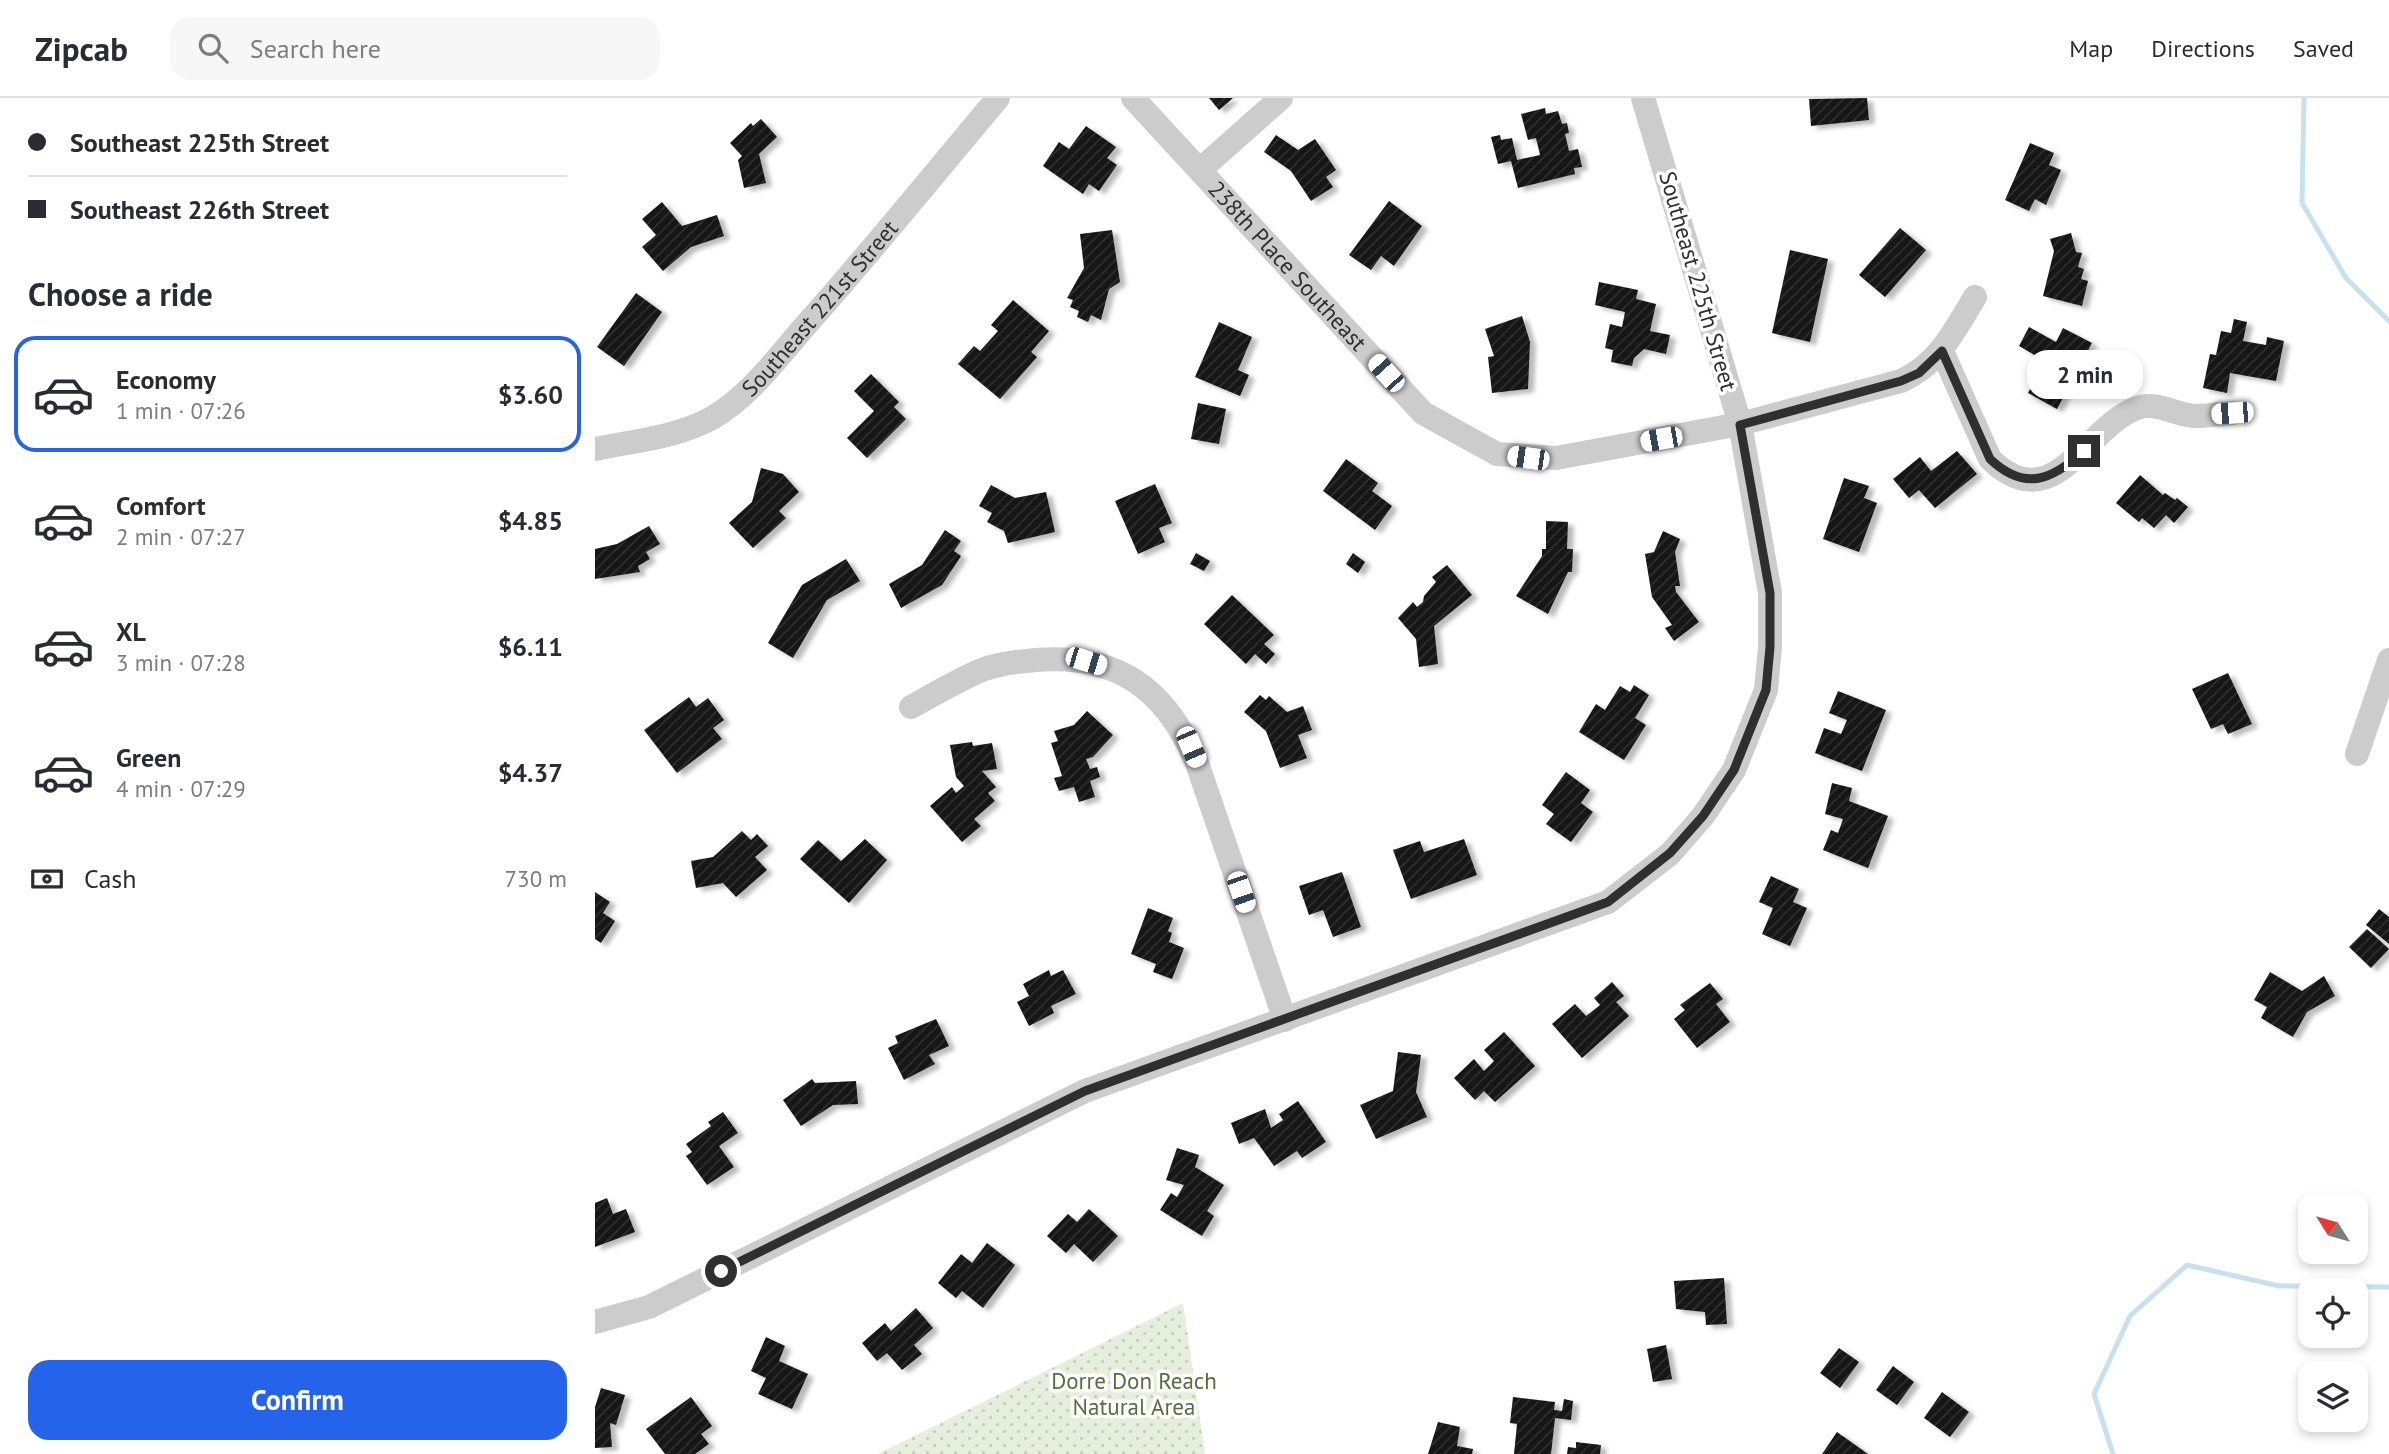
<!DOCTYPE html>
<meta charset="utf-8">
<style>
body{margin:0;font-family:"PT Sans",sans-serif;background:#f7f7f7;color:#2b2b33;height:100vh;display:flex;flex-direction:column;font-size:26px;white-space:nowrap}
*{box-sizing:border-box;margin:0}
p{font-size:23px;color:#7c7c81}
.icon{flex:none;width:38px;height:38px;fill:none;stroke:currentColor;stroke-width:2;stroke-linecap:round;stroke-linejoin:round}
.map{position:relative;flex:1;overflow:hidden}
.sheet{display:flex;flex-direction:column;background:#fff;width:595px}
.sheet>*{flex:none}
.top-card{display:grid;align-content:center;height:154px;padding:0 28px;background:#fff}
.needle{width:46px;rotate:307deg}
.tools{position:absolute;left:1703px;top:1096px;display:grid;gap:14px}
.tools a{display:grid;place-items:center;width:70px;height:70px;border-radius:14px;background:#fff;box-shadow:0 4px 10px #0003;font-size:35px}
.end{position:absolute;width:32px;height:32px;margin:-16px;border:9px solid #2f2f2f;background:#fff;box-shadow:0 0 0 4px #fff}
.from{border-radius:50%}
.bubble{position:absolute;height:49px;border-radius:21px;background:#fff;box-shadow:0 4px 10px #0003;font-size:23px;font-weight:600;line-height:49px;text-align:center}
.car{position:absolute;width:21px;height:42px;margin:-21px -10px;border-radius:9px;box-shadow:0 0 5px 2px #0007;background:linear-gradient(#fff 24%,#345 0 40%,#fff 0 76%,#345 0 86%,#fff 0)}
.top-card b{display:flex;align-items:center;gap:24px;height:66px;font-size:26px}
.top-card b+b{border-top:2px solid #e1e1e2}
.top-card i{width:18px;height:18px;background:#2b2b33}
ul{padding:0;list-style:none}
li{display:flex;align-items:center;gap:21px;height:116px;margin:0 14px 10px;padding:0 14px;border:4px solid transparent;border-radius:21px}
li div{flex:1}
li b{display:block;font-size:26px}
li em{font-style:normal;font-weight:600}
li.current{border-color:#2563eb}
li>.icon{width:63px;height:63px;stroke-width:1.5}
h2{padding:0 28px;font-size:32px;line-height:84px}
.pay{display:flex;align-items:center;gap:18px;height:77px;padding:0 28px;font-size:26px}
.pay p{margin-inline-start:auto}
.button{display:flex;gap:14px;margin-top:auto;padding:14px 28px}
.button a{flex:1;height:80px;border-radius:21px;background:#2563eb;color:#fff;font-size:28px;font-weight:600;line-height:80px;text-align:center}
header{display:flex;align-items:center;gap:42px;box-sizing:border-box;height:98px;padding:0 35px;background:#fff;border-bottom:2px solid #e1e1e2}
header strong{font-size:33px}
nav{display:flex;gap:38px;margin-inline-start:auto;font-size:24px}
.search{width:490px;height:63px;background:#f7f7f7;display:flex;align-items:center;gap:18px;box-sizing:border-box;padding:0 24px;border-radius:21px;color:#7c7c81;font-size:26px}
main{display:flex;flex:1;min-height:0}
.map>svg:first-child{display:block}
.grass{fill:url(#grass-dots)}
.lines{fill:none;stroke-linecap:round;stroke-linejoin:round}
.stream{stroke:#c7e1ef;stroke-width:5}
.building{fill:url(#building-hatch);filter:url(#shadow)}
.minor{stroke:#ccc;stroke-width:24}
.route{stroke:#2f2f2f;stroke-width:9}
.labels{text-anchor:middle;stroke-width:7;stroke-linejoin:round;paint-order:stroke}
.street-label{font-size:23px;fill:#2f2f2f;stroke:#fff}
.park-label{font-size:23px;fill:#546f39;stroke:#fff}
</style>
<header>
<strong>Zipcab</strong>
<div class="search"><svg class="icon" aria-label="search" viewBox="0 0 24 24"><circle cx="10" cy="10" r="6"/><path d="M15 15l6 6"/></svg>Search here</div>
<nav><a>Map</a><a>Directions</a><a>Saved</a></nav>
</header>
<main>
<section class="sheet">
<div class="top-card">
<b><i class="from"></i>Southeast 225th Street</b>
<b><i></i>Southeast 226th Street</b>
</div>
<h2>Choose a ride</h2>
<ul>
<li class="current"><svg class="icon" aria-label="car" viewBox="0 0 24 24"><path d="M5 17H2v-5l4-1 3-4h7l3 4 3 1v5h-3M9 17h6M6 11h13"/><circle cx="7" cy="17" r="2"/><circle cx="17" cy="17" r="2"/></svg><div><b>Economy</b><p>1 min · 07:26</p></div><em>$3.60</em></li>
<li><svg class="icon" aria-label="car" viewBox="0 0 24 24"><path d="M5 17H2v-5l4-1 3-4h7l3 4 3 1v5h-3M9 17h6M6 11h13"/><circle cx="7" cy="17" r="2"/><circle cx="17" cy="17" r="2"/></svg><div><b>Comfort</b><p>2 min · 07:27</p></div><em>$4.85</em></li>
<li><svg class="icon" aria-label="car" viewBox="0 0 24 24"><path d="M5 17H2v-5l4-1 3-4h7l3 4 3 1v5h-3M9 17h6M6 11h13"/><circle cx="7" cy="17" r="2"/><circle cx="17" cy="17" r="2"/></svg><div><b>XL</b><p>3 min · 07:28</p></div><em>$6.11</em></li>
<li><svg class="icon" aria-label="car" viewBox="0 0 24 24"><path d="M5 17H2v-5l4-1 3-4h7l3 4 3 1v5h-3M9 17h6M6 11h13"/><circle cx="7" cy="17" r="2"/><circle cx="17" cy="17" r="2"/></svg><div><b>Green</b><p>4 min · 07:29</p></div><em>$4.37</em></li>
</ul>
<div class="pay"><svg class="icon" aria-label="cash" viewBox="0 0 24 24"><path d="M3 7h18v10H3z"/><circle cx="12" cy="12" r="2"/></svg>Cash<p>730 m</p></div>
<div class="button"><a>Confirm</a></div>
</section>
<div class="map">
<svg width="1794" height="1356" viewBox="0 0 1794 1356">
<defs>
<pattern id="grass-dots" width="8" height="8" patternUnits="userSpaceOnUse" patternTransform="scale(1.75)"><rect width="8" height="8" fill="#e6eedc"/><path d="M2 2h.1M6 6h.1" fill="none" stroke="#c6ccbd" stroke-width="1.8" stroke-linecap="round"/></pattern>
<pattern id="building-hatch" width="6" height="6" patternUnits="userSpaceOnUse" patternTransform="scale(1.75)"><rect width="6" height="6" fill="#161616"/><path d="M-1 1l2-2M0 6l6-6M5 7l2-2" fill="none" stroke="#303030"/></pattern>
<filter id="shadow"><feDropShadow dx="6" dy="3.5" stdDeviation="2" flood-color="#0004"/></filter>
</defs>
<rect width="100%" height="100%" fill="#fff"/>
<!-- grass -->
<polygon class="grass" points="588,1205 610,1356 283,1356"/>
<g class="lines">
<!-- stream -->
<g class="stream">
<polyline points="1709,0 1707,105 1751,180 1794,223"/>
<polyline points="1518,1356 1499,1296 1535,1218 1592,1167 1684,1188 1794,1189"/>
</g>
</g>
<!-- building -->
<g class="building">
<polygon points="614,0 638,0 624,12"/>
<polygon points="1272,0 1274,22 1216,28 1214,1"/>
<polygon points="950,10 951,16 963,13 967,26 972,25 974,35 970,36 974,53 983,51 987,69 979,70 980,76 923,90 916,63 903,66 896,39 905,37 906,42 917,40 922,62 945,57 941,40 933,42 926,16"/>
<polygon points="166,21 182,39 164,56 171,85 149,90 143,62 147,58 135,45 156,25 158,28"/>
<polygon points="491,28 521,49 512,60 522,67 504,93 494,86 488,96 448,68 464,44 474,51"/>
<polygon points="681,37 703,52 720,41 741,72 731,79 738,89 716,103 696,73 669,54"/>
<polygon points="1435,45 1459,55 1454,67 1466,72 1451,107 1440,101 1434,113 1410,102"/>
<polygon points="794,103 827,128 799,168 786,158 776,172 754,157"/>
<polygon points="67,104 87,128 122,117 129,138 96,149 68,173 47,149 61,137 47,121"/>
<polygon points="1305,130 1331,152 1290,199 1264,177"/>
<polygon points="517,132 525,184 514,191 506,222 496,217 493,224 482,219 484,213 475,209 478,202 472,200 489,170 485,136"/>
<polygon points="1476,135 1481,154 1487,155 1483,169 1489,171 1486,181 1493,183 1487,208 1448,198 1459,153 1455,141"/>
<polygon points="1195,152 1233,161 1215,244 1177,235"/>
<polygon points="1004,184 1043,192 1041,201 1061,206 1055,233 1075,237 1071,256 1049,251 1039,260 1037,268 1016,264 1018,252 1010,250 1015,226 1027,229 1030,214 1000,207"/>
<polygon points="41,195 67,214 29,268 2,249"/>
<polygon points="418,202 454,233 436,254 442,259 405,301 363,266 379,248 385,253 403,233 396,227"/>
<polygon points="927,218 935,244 933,291 897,295 893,259 899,258 890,231"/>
<polygon points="1639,221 1652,224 1648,243 1671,247 1672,239 1689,243 1681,283 1635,275 1632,295 1608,290 1615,256 1621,257 1626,233 1636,235"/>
<polygon points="624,224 657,239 643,272 654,277 645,298 600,279"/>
<polygon points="1434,229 1461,244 1468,230 1497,245 1462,311 1433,295 1450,263 1424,248"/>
<polygon points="276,276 304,304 299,309 311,321 272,360 252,340 279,313 259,293"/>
<polygon points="603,305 631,311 624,346 596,341"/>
<polygon points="1362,353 1382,376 1340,410 1324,392 1314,400 1298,381 1325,359 1336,373"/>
<polygon points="751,361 783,385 777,393 797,408 780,432 728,393"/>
<polygon points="166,370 188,376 204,394 184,413 191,420 158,450 134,425 157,404"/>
<polygon points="1545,377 1568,397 1570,395 1580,402 1582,400 1593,409 1579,425 1571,417 1559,430 1547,420 1544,424 1521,405"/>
<polygon points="1249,380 1274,388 1269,400 1282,405 1264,454 1228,441"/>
<polygon points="560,386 577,425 564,430 570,444 543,456 520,403"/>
<polygon points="396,387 420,400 451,394 460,434 413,445 409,433 392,424 397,415 384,408"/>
<polygon points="951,423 973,424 972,451 978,451 977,474 973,474 953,516 921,498 947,458 947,451 951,451"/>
<polygon points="54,428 65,446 51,454 55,461 43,468 45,474 0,481 0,451 22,446"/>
<polygon points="350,432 366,443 359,453 366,458 347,487 306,510 294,486 327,467"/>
<polygon points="1068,433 1085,441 1080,454 1085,488 1080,488 1081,494 1104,524 1079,543 1070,530 1077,527 1057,499 1050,456 1059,454"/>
<polygon points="601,455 615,463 609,473 595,466"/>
<polygon points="758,455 770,464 763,475 751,466"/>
<polygon points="251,461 265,483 232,502 198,560 173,545 207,487"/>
<polygon points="852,467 877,497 839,528 843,566 824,569 821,541 803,520 818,504 822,509 828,504 829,498 841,484 837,479"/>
<polygon points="637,497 679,537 669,546 680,556 671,566 660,556 651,566 609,526"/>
<polygon points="1633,575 1657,626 1633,636 1628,626 1616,631 1597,591"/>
<polygon points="1039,587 1054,597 1040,620 1051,627 1029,662 984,634 1001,606 1010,612 1025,588 1035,594"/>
<polygon points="1243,593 1291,612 1267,673 1220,655 1229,630 1246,636 1252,622 1234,615"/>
<polygon points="665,597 671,602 674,598 692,614 708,608 717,632 703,637 712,660 685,670 671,633 649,614"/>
<polygon points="94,599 101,609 113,600 129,622 118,630 127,641 82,675 49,632"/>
<polygon points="492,613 518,637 498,659 491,661 495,671 502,669 505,679 495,683 500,699 484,704 479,689 464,693 459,680 467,678 456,645 463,643 459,633 479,627"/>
<polygon points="377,644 378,648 397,645 402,671 387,673 401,689 393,695 400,703 379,721 386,728 367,744 335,708 357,689 361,695 369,688 361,679 355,647"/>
<polygon points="971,674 995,692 986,705 998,714 976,744 951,726 959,716 947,707"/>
<polygon points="1237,685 1257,690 1254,703 1293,718 1273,770 1228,752 1236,732 1243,735 1248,721 1230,716"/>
<polygon points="147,733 156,742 162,736 173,748 160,759 172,772 141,799 128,785 101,790 96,763 118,759"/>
<polygon points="270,741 292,762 254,805 205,761 223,742 246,763"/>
<polygon points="869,741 882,777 816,801 798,752 825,743 829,754"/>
<polygon points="747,774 766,829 738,839 728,812 714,817 704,788"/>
<polygon points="1176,778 1204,791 1198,804 1212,810 1195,848 1167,836 1178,810 1164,804"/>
<polygon points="0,794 15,804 8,815 20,823 6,845 0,841"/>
<polygon points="553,810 578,820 573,833 577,835 574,844 589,850 577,881 558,874 561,866 536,856"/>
<polygon points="1784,811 1794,819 1794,846 1771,827"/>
<polygon points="1772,831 1794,851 1776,870 1754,849"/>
<polygon points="454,872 456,878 468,872 481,896 456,908 459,915 434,928 422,904 434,898 428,886"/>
<polygon points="1675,874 1707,893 1729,878 1740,898 1712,914 1698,939 1666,920 1672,909 1659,902"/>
<polygon points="1017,884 1029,898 1021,904 1034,918 987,960 957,926 980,906 991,918 1005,907 999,900"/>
<polygon points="1115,885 1128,901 1121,906 1135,924 1102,950 1079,921 1090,912 1085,907"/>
<polygon points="341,921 354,948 334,957 340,966 309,982 293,950 303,945 300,938"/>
<polygon points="909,934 940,968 900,1004 889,993 880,1002 859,980 879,961 889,973 899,963 889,952"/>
<polygon points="803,954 826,957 821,994 832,1019 781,1041 765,1007 798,993"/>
<polygon points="217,981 220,985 261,983 263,1006 238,1007 206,1028 188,1002"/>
<polygon points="703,1003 731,1044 707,1060 702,1053 679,1068 659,1040 644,1046 636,1025 670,1011 676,1030 688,1022 684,1016"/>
<polygon points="128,1014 143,1035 124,1048 139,1069 112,1087 91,1058 97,1054 91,1046 116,1028 113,1024"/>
<polygon points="582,1050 604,1057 600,1069 629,1087 612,1113 619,1118 607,1138 565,1112 576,1095 582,1099 589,1087 571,1082"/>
<polygon points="12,1100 18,1116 31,1111 40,1134 0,1149 0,1105"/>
<polygon points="494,1111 523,1138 498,1164 479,1146 471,1155 452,1138 473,1116 482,1124"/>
<polygon points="392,1145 420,1167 388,1210 367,1193 361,1200 343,1185 366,1156 377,1165"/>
<polygon points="1129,1180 1132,1226 1111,1227 1110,1214 1081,1211 1079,1183"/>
<polygon points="321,1210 338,1230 319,1247 327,1256 307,1272 292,1255 282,1263 267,1245 290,1225 296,1233"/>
<polygon points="171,1239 190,1248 184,1263 213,1276 197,1311 163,1296 171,1280 156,1273"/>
<polygon points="1071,1247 1077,1281 1058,1284 1052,1251"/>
<polygon points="1244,1250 1264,1264 1245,1290 1225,1275"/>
<polygon points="1298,1268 1319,1284 1302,1307 1281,1292"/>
<polygon points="6,1290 30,1297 21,1327 15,1325 17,1349 0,1350 0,1309"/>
<polygon points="1347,1294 1374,1314 1355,1339 1329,1320"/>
<polygon points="96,1299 117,1328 106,1336 114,1346 100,1356 70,1356 51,1331"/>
<polygon points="918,1299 960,1304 959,1312 967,1313 969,1301 978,1303 976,1322 960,1320 956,1356 919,1356 922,1326 915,1325"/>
<polygon points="843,1324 865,1329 862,1348 878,1351 877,1356 833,1356"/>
<polygon points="1242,1334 1273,1356 1227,1356"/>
<polygon points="981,1344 1006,1347 1005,1356 972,1356 973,1349 981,1350"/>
</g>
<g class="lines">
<!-- minor -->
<g class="minor">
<path id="s1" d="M538,0L828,315L902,356L961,360L1145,326L1306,283C1344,266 1359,233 1380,199"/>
<polyline points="606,71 686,0"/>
<path d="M1347,253L1395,361C1459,423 1490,329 1542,310C1562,303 1580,317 1600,318C1612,318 1625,316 1638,315"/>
<path id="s2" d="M0,351C38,343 83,339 117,320C155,298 183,259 211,227C277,153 339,76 403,0"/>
<path d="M316,609C338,597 360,584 382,574C400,566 421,564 440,562C522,555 571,591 602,665L690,922"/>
<polyline points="1762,656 1794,562"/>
<polyline points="0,1224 54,1209 490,993 1013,804 1075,756 1108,718 1139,672 1171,592 1175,549 1175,495 1145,326 1048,0"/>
</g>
</g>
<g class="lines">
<!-- route -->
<path class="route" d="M126,1173L490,993L1013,804L1075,755L1108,718L1139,672L1171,592L1175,549V495L1145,327L1306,283L1324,275L1347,253L1395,361C1430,394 1457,382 1489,353"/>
</g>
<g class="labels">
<!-- street labels -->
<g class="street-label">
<text dy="8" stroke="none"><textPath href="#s1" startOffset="228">238th Place Southeast</textPath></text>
<text transform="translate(1103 183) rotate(74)" y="8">Southeast 225th Street</text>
<text dy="8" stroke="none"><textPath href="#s2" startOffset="276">Southeast 221st Street</textPath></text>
</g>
<!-- park labels -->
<g class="park-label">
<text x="539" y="1291">Dorre Don Reach<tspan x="539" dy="26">Natural Area</tspan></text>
</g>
</g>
</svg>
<div class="tools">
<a><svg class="needle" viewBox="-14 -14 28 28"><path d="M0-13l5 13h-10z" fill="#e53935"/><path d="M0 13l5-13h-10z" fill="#7c7c81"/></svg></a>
<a><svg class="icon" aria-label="locate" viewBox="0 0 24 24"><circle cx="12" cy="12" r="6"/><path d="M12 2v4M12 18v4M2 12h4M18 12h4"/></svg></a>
<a><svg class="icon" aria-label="layers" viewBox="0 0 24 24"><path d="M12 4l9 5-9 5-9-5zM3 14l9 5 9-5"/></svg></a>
</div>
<i class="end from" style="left:126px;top:1173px"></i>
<i class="end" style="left:1489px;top:353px"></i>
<div class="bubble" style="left:1432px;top:252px;width:116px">2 min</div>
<i class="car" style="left:791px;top:275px;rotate:318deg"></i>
<i class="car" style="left:1637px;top:315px;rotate:266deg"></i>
<i class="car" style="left:1066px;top:341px;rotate:260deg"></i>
<i class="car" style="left:933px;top:360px;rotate:278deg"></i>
<i class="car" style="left:491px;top:563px;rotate:107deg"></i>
<i class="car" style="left:596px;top:649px;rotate:157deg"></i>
<i class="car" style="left:646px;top:794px;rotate:161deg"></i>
</div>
</main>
